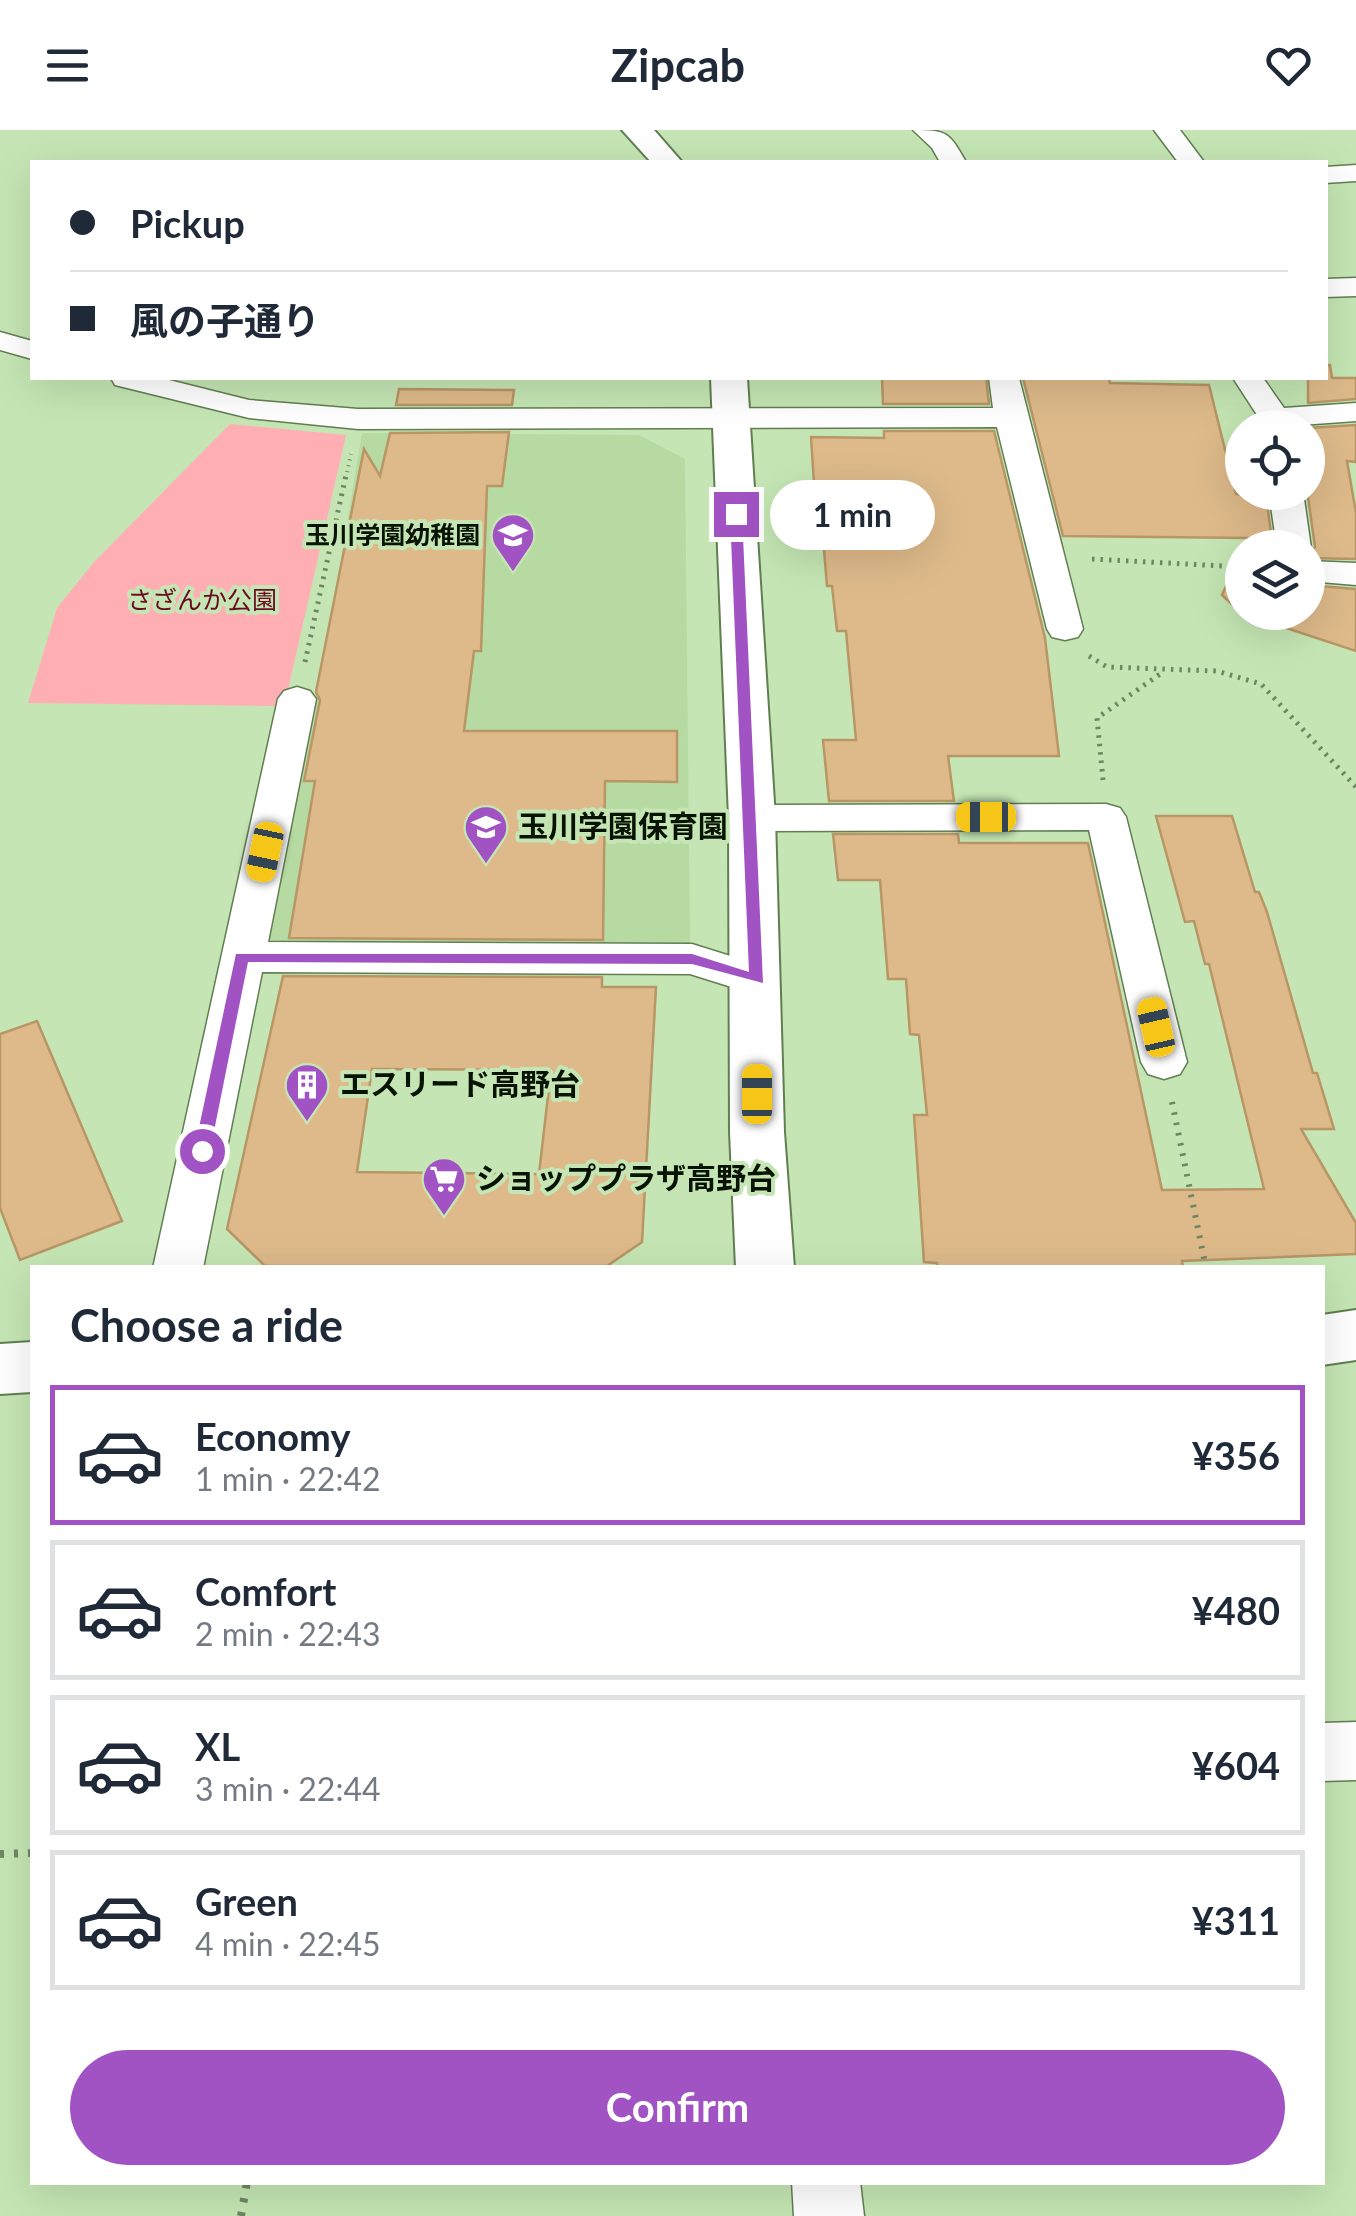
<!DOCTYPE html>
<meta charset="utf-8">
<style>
body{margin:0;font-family:Lato,"Noto Sans JP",sans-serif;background:#f6f6f7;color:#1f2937;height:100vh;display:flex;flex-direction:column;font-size:38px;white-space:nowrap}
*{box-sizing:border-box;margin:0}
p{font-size:32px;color:#747a83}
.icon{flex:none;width:55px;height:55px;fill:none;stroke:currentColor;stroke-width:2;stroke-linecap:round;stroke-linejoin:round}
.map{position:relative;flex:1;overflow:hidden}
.details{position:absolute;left:30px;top:1135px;width:1295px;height:920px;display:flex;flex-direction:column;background:#fff;border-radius:0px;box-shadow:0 10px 40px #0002}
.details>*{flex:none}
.top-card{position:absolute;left:30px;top:30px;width:1298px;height:220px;border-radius:0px;box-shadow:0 10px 40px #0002;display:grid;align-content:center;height:220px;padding:0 40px;background:#fff}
.tools{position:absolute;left:1225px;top:280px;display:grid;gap:20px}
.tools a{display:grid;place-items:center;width:100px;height:100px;border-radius:50%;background:#fff;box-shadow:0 10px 40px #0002;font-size:50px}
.end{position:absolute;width:45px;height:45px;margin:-22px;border:12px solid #a152c3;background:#fff;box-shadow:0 0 0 5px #fff}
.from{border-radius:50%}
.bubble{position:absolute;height:70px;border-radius:35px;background:#fff;box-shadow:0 10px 40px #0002;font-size:32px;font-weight:700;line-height:70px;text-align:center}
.car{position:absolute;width:30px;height:60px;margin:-30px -15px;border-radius:12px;box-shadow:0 0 8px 2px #0007;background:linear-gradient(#f5c518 24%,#345 0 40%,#f5c518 0 76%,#345 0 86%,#f5c518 0)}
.top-card b{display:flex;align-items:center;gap:35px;height:95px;font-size:38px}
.top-card b+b{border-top:2px solid #e0e1e3}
.top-card i{width:25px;height:25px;background:#1f2937}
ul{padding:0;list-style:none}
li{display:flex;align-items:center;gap:30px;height:140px;margin:0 20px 15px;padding:0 20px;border:5px solid #e0e1e3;border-radius:0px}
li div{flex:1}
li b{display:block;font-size:38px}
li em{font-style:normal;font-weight:700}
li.on{border-color:#a152c3}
li>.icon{width:90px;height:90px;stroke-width:1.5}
h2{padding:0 40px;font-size:45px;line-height:120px}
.button{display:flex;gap:20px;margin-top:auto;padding:20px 40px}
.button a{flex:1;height:115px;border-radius:60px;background:#a152c3;color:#fff;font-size:40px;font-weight:700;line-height:115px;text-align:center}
header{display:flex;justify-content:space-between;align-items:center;height:130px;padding:0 40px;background:#fff;font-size:45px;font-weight:700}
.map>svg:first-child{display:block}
.built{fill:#b6daa2}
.green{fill:#ffaeb4}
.building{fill:#deba8a;stroke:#b89666;stroke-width:2.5;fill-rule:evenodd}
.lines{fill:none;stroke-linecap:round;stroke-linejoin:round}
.street-casing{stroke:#617e51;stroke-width:3}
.secondary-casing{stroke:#617e51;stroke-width:4}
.path-far3{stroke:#6f8664;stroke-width:4;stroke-dasharray:1 5;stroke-linecap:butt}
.path-far2{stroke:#6f8664;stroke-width:5;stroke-dasharray:2.5 6;stroke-linecap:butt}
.path-far1{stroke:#6f8664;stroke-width:6;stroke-dasharray:2.5 8;stroke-linecap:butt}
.path{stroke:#6f8664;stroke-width:8;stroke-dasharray:4 10;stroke-linecap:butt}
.street{fill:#fff;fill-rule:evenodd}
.secondary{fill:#fff;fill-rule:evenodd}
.route{fill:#a152c3}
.labels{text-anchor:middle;stroke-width:8;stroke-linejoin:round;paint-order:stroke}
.far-poi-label{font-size:25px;font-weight:bold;fill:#081303;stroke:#c5e6b4;text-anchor:end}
.far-park-label{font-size:25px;fill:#6a0b22;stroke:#c5e6b4}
.poi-label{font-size:30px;font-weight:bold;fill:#081303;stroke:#c5e6b4;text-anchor:start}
</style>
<header><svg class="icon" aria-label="menu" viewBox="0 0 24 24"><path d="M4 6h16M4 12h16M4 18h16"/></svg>Zipcab<svg class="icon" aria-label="heart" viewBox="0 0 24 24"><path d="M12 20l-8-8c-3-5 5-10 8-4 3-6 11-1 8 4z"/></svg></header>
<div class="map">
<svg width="1356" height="2086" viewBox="0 0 1356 2086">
<rect width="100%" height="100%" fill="#c5e6b4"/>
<!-- built -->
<polygon class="built" points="362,303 639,305 685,329 690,814 269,813 296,657 320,558"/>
<!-- green -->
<polygon class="green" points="230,294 346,305 287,564 276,576 28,573 57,478 94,432"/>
<!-- building -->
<g class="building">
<polygon points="1330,235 1332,248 1356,248 1356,269 1308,273 1308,248 1325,248 1325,236"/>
<polygon points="882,248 986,248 989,274 883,274"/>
<polygon points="1023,248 1109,248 1110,253 1209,255 1236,364 1266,366 1273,418 1244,418 1249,408 1063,406"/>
<polygon points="399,259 514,260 512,275 396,275"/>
<polygon points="1356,295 1356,332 1347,331 1356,383 1356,429 1308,428 1315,417 1308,367 1308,298"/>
<polygon points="884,301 994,301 1045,508 1059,626 948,626 954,671 829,671 823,610 856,610 846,501 837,501 832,456 827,456 821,384 816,384 811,307 884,308"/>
<polygon points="509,302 502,356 487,356 481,521 474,521 464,601 677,601 677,652 605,651 603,810 289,808 315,651 304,651 320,570 316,562 364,319 380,346 390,303"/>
<polygon points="1242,421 1242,482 1308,482 1308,455 1356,459 1356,521 1241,483 1222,465"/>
<polygon points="1156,686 1232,686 1255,762 1259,762 1267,782 1313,943 1317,943 1334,999 1301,999 1356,1093 1356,1124 1182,1131 1183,1137 937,1138 937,1133 924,1132 914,985 927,985 919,905 910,904 906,849 888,849 880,750 838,750 833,704 958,704 959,713 1088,713 1162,1060 1264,1059 1209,834 1205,834 1194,791 1185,792"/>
<path d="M283,846L602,847V857H656L642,1112L607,1136H265L227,1099ZM372,939L551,940L539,1044L357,1042Z"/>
<polygon points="37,891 122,1091 20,1130 0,1078 0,904"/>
</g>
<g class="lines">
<!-- street casing -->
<g class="street-casing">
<g id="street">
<path d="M913,0C947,0 949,2 966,32H940L932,18Z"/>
<polygon points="1154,0 1180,0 1204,32 1178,32"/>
<polygon points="1356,35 1356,51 1325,53 1325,37"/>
<polygon points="1356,148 1356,166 1325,167 1325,149"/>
<polygon points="0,202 32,211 32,229 0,220"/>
<polygon points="111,248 161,248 249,270 358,279 993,278 989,248 1019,248 1083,499 1078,507 1065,510 1052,507 1047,499 997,297 358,299 249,288 115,255"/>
<polygon points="1233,248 1263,248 1284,278 1356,273 1356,291 1260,298 1259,288"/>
<polygon points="1269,362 1303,362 1311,418 1308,423 1308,418 1277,418"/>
<polygon points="1308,431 1356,433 1356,455 1308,451"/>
<polygon points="297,557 310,561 316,569 268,812 692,814 772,839 779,850 772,861 757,865 690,844 262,842 203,1138 153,1138 278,569 284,561"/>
<polygon points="1106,674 1120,678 1126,687 1187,932 1180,944 1164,949 1148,944 1141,932 1089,700 752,701 738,697 732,688 738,679 752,675"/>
<polygon points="1356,1592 1356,1650 1322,1651 1322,1593"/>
<polygon points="792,2052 860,2052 864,2086 794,2086"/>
</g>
</g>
<!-- secondary casing -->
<g class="secondary-casing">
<g id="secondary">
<polygon points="622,0 654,0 682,32 651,32"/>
<polygon points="711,248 747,248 775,688 784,1002 794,1138 736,1138 730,1002 729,688"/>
<polygon points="1356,1180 1356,1230 1322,1235 1322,1185"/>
<polygon points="32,1212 32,1262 0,1264 0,1214"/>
</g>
</g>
<!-- path-far3 -->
<polyline class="path-far3" points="346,348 351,324"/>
<!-- path-far2 -->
<g class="path-far2">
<polyline points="1092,429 1242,437"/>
<polyline points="1089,526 1107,537 1217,541 1261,554 1356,657"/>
<polyline points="305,532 346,345"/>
<polyline points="1103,650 1097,588 1163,542"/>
</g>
<!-- path-far1 -->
<polyline class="path-far1" points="1172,972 1206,1138"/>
<!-- path -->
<g class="path">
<polyline points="0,1724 32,1723"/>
<polyline points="241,2086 247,2052"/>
</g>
<!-- street -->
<use href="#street" class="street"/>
<!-- secondary -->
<use href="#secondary" class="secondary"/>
</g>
<!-- route -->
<polygon class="route" points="736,381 742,384 763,853 692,834 248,832 210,1021 207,1026 196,1026 194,1021 236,824 692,824 749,842 730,384"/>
<!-- icons -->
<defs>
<g id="school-pin" transform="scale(2.25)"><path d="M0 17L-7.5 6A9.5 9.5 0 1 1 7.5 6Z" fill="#a152c3" stroke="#c5e6b4"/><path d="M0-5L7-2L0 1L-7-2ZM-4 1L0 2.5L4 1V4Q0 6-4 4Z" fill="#fff"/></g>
<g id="building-pin" transform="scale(2.25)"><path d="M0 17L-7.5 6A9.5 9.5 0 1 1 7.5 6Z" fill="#a152c3" stroke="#c5e6b4"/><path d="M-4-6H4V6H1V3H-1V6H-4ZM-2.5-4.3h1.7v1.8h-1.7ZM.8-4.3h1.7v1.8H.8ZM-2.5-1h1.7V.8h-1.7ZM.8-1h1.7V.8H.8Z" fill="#fff"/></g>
<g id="supermarket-pin" transform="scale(2.25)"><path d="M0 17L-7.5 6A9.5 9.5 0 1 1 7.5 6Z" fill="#a152c3" stroke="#c5e6b4"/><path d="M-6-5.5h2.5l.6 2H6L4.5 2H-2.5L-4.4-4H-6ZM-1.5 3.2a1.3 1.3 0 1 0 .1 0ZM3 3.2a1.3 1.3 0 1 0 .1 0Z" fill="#fff"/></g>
</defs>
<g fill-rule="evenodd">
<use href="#school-pin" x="513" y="405"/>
<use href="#school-pin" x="486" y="697"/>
<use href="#building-pin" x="307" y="955"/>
<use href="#supermarket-pin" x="444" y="1049"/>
</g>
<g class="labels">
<!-- far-poi labels -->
<g class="far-poi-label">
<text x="480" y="414">玉川学園幼稚園</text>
</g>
<!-- far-park labels -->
<g class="far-park-label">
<text x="202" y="479">さざんか公園</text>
</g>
<!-- poi labels -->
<g class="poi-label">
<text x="518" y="707">玉川学園保育園</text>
<text x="340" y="965">エスリード高野台</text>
<text x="476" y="1059">ショッププラザ高野台</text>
</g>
</g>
</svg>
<div class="tools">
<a><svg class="icon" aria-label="locate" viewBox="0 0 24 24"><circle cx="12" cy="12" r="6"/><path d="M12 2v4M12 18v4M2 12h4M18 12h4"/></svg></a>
<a><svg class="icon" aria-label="layers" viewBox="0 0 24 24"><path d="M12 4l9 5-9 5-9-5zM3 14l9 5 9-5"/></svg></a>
</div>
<i class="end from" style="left:202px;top:1021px"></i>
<i class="end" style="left:736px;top:384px"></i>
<div class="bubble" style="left:770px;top:350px;width:165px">1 min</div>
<i class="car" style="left:986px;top:687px;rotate:270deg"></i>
<i class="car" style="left:265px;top:722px;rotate:192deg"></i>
<i class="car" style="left:1156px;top:897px;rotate:347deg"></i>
<i class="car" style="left:757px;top:964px;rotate:0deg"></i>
<div class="top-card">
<b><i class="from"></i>Pickup</b>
<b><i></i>風の子通り</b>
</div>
<section class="details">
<h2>Choose a ride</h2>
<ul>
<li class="on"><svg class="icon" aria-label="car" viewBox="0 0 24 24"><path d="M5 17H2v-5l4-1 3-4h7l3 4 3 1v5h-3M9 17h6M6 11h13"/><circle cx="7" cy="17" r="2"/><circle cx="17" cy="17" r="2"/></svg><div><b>Economy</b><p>1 min · 22:42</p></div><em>¥356</em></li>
<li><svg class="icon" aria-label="car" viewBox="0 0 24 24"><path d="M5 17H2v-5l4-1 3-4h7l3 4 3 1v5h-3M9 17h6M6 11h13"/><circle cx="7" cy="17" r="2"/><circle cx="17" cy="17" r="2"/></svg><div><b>Comfort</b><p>2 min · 22:43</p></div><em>¥480</em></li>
<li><svg class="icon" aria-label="car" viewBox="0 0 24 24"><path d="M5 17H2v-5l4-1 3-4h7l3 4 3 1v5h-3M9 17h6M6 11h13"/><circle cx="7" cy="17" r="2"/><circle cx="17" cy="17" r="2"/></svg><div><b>XL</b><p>3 min · 22:44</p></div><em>¥604</em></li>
<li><svg class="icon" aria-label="car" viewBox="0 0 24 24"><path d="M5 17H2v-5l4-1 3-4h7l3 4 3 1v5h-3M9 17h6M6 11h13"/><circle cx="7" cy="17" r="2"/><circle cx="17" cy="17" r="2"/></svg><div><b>Green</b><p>4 min · 22:45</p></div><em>¥311</em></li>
</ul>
<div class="button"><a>Confirm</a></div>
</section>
</div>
